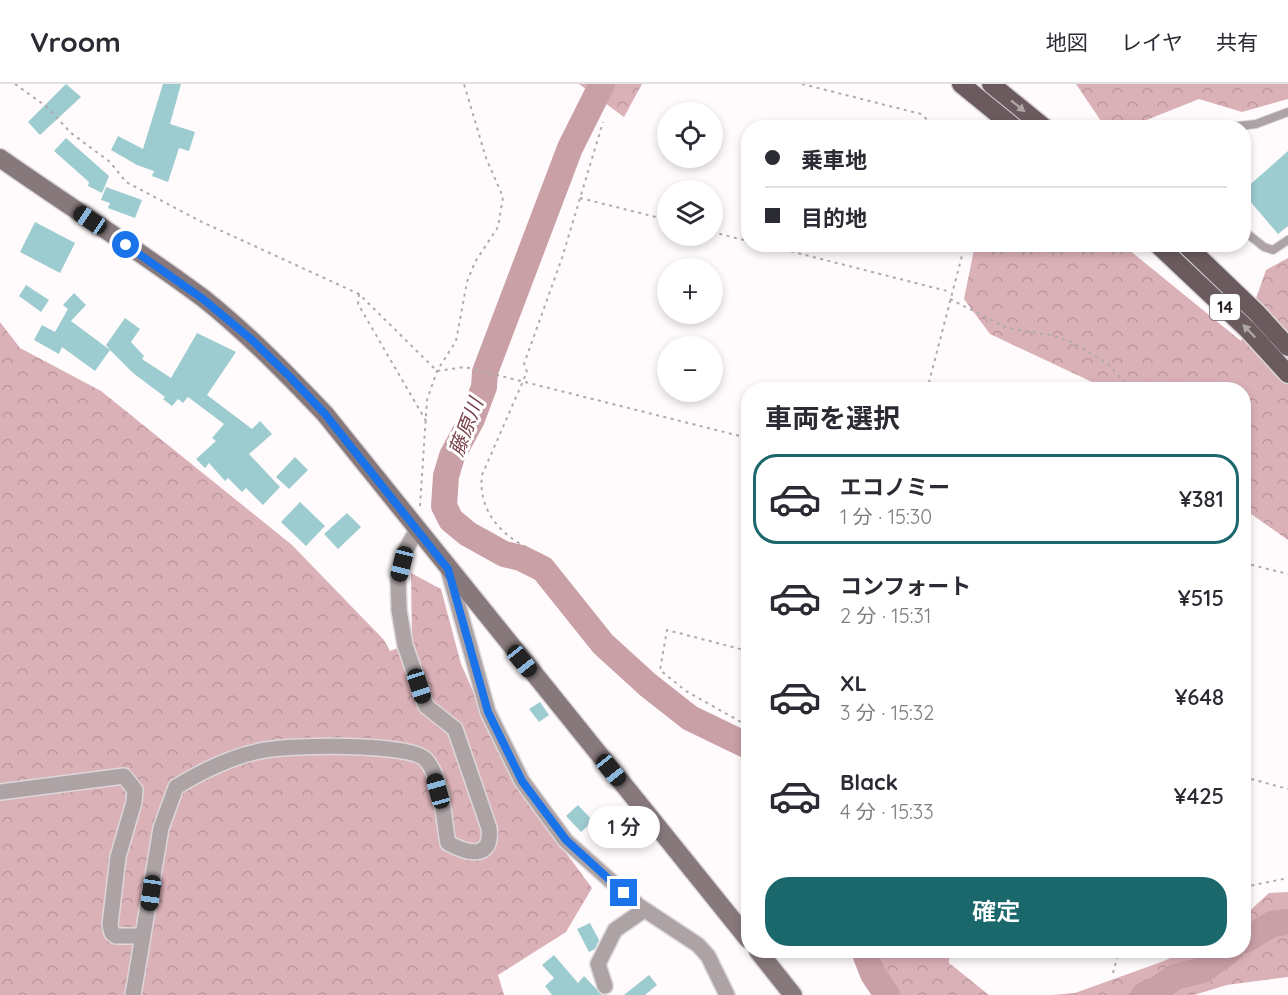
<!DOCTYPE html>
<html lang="ja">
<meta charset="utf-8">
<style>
body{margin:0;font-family:Quicksand,"Noto Sans JP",sans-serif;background:#f2f2f3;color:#2b2b33;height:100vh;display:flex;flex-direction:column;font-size:22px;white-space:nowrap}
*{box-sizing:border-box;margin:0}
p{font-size:20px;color:#7c7c81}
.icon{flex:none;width:33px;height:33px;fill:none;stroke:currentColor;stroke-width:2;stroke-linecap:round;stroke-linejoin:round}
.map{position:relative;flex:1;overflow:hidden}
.sheet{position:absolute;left:741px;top:298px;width:510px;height:576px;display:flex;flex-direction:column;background:#fff;border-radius:24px;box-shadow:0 3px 9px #0003}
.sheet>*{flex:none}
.top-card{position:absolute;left:741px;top:36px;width:510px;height:132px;border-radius:24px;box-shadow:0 3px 9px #0003;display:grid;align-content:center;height:132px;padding:0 24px;background:#fff}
.buttons{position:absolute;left:657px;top:18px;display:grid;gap:12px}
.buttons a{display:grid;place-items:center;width:66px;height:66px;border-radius:50%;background:#fff;box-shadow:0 3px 9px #0003;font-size:30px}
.end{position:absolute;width:27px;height:27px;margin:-14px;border:8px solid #1a73e8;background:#fff;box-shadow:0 0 0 3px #fff}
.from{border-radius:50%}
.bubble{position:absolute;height:42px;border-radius:21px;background:#fff;box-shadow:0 3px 9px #0003;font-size:20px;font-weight:600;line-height:42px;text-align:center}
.car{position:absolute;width:18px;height:36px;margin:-18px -9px;border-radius:8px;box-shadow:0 0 4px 2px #0007;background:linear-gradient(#222 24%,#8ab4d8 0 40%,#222 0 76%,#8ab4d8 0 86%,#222 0)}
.top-card b{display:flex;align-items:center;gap:21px;height:57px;font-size:22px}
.top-card b+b{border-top:2px solid #e1e1e2}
.top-card i{width:15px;height:15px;background:#2b2b33}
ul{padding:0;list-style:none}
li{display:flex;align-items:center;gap:18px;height:90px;margin:0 12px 9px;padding:0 12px;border:3px solid transparent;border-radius:24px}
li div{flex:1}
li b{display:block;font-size:22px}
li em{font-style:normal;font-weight:600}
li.selected{border-color:#1a676c}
li>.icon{width:54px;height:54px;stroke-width:1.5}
h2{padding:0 24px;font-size:27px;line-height:72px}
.primary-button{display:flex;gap:12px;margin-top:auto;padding:12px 24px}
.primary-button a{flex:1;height:69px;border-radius:24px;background:#1a676c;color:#fff;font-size:24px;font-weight:600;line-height:69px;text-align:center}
header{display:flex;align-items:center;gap:36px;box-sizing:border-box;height:84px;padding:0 30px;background:#fff;border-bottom:2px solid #e1e1e2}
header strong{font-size:28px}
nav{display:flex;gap:33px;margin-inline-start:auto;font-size:21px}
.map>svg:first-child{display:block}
.forest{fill:url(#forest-crowns)}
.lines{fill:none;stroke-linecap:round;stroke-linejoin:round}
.river{stroke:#caa0a7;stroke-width:26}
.building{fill:#9cccd0}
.lane-casing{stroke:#dcd7d8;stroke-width:10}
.street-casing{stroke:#dcd7d8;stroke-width:18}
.secondary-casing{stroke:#dcd7d8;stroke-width:21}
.primary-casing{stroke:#dcd7d8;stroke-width:21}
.path{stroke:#b0aaab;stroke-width:2;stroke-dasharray:3 4.5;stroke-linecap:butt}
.lane{stroke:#ada3a5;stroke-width:8}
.street{stroke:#ada3a5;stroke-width:15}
.secondary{stroke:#87797b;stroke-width:18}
.primary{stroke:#6b5b5e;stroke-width:18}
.oneway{fill:#aea5a6}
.route{stroke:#1a73e8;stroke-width:8}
.labels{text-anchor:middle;stroke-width:6;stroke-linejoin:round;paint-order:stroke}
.shield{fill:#fff;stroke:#666162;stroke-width:1.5}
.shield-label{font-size:16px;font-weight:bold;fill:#251d1e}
.water-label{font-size:20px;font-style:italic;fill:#7a414d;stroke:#fff}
</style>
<header>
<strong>Vroom</strong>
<nav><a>地図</a><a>レイヤ</a><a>共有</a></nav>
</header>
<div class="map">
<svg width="1288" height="911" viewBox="0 0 1288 911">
<defs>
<pattern id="forest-crowns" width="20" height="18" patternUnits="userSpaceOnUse" patternTransform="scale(1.5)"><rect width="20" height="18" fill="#dbb1b8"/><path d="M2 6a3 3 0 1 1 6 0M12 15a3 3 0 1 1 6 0" fill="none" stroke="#bc989e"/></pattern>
</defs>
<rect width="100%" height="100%" fill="#fffafb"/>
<!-- forest -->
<g class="forest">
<polygon points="579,0 642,0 624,33"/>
<polygon points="1076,0 1288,0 1288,15 1242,28 1199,15 1129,43 1105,43"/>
<polygon points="975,161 1123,161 1241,257 1266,186 1288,174 1288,456 1244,425 1244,306 1109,306 990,250 964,215"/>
<polygon points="0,238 20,264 101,307 292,461 384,556 390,567 412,559 411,489 441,505 461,580 513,697 592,804 566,848 498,891 504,911 0,911"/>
<polygon points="1288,808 1288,893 1227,901 1194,911 1052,911 1075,909 1164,877 1185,867 1244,867 1244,832 1269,809"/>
<polygon points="880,867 949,867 949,879 989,911 889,911"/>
</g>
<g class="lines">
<!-- river -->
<g class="river">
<polyline points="602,0 570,64 485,288 484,303 472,335 452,372 446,392 444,422 451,436 468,450 504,470 521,474 543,485 603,560 648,601 690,634 748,662"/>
<polyline points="1244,857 1272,840 1288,838"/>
<polyline points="864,867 873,890 887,911"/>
<polyline points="1144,911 1152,909 1175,893 1203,886 1229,867"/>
</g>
</g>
<!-- building -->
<g class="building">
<polygon points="66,0 81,13 40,51 28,38"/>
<polygon points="163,0 181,0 170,40 195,48 189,67 179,64 168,98 152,92 154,87 137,81 111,66 118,52 143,65"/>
<polygon points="66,54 109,92 102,109 88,102 89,98 54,67"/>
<polygon points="1288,67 1288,142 1278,150 1244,110 1244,106"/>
<polygon points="106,103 142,116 135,134 108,124 110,119 101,116"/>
<polygon points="35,138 75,159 60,189 20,168"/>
<polygon points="26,201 49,216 41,228 19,212"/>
<polygon points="74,209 86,221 71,237 110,266 106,261 125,234 140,245 131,258 144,272 142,275 171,294 197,249 236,268 207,311 252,345 260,337 272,350 249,370 280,403 263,421 246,404 242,408 228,394 225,397 209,379 205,384 196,375 216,357 212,354 224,340 188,313 183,319 178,315 172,322 163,315 165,313 133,289 110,266 95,287 62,263 59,270 34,256 42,241 55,248 68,225 63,221"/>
<polygon points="295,373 308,386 289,405 276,393"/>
<polygon points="300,418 325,442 306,462 281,438"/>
<polygon points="347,429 361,443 338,465 324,450"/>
<polygon points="540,618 549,631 539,638 529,625"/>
<polygon points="578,721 593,737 581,748 566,732"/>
<polygon points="590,839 599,856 595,865 589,868 577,845"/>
<polygon points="554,871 578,899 584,892 602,911 552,911 545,902 554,894 542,881"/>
<polygon points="649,891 657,901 645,911 624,911"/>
</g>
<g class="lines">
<!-- lane casing -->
<g class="lane-casing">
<g id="lane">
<polyline points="1221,44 1256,40 1288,28"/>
<polyline points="1244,147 1264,163 1273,166 1288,156"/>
</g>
</g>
<!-- street casing -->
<g class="street-casing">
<g id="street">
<polyline points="448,485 488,628 522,697 566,757 639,822 698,861 708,872 727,911"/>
<polyline points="0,708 124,692 135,706 134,718 118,773 110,841 112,849 116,852 142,852"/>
<polyline points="605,902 598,880 615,846 644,826"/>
<path d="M133,911L161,744L176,703C202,687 230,673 260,667C284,661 412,658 426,676C443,696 443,734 448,759C468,770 493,776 489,744L455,645L426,622L405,561L399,526L398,493L405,467L417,446"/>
</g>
</g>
<!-- secondary casing -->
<g class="secondary-casing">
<g id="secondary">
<path d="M0,74C67,121 137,165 203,214C247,249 286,289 325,330L748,855"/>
<polyline points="758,867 793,911"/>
</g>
</g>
<!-- primary casing -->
<g class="primary-casing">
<g id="primary">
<polyline points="961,0 1015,44"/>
<polyline points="991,0 1045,44"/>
<polyline points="1157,160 1247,245 1288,290"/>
<polyline points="1185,160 1257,229 1288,263"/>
</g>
</g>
<!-- path -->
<g class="path">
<polyline points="15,0 47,23 71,49 110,78 126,98 202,138 359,210 437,287 465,283 748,354"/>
<polyline points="802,0 921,30 936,44"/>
<polyline points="580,114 668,136"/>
<polyline points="712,148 748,157"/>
<polyline points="762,160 951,208"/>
<polyline points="359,210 358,220 426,337"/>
<polyline points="950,215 1007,244 1050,251 1072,258 1108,280 1132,306"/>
<polyline points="927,306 965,160"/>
<polyline points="420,422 427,316 437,287 456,257 467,198 475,178 498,143 503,113 486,74 464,0"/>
<path d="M526,463C499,449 478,425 482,391L527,288L524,280L562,174L603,38"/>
<polyline points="1244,479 1288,490"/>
<polyline points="748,567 667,546 660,586 686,607 748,642"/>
<polyline points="1244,693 1288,705"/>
<polyline points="1244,803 1288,794"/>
<polyline points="1113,889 1119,867"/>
</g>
<!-- lane -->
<use href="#lane" class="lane"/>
<!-- street -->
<use href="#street" class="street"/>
<!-- secondary -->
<use href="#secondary" class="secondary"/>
<!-- primary -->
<use href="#primary" class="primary"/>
</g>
<!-- one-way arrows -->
<defs><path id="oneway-solid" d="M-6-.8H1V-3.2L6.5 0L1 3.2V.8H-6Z" transform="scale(1.5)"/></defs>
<g class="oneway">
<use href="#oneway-solid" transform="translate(1018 22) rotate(39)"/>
<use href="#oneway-solid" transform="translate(1249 247) rotate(-134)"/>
</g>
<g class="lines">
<!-- route -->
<polyline class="route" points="126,161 203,215 251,255 290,293 325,330 448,485 488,628 522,697 566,756 624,809"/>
</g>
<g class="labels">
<!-- shield labels -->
<rect class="shield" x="1210" y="210" width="30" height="26" rx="4.5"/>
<g class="shield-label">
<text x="1225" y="229">14</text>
</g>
<!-- water labels -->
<g class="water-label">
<text transform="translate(466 343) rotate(-69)" y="7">藤原川</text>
</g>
</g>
</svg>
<div class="buttons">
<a><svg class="icon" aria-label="locate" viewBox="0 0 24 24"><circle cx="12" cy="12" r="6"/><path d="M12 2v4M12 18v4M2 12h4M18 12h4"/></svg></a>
<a><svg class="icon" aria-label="layers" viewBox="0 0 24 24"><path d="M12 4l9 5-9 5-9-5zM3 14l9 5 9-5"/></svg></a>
<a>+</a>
<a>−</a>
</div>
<i class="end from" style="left:126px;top:161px"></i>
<i class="end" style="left:624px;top:809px"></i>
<div class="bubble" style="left:588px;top:722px;width:72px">1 分</div>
<i class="car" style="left:90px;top:136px;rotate:304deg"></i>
<i class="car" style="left:402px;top:480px;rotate:194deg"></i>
<i class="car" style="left:522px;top:577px;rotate:141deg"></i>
<i class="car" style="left:419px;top:602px;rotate:162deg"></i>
<i class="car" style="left:611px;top:686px;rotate:141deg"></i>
<i class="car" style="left:438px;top:707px;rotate:344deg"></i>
<i class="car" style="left:151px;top:809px;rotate:188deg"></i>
<div class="top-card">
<b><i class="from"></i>乗車地</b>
<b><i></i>目的地</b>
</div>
<section class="sheet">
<h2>車両を選択</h2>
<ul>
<li class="selected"><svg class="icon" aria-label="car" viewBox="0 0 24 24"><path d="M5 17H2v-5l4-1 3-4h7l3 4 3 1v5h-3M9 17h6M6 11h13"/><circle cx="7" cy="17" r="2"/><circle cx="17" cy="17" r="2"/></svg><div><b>エコノミー</b><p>1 分 · 15:30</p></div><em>¥381</em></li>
<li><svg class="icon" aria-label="car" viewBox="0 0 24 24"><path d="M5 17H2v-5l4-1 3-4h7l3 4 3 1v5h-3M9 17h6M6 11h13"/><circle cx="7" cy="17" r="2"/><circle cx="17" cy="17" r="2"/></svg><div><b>コンフォート</b><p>2 分 · 15:31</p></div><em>¥515</em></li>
<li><svg class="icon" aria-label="car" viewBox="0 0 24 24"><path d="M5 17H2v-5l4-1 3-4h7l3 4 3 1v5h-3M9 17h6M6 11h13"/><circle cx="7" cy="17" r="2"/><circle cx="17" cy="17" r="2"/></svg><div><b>XL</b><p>3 分 · 15:32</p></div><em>¥648</em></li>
<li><svg class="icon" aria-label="car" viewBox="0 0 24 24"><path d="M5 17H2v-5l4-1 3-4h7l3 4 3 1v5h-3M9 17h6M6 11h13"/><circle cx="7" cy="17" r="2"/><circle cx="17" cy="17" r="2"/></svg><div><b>Black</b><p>4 分 · 15:33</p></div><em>¥425</em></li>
</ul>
<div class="primary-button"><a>確定</a></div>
</section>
</div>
